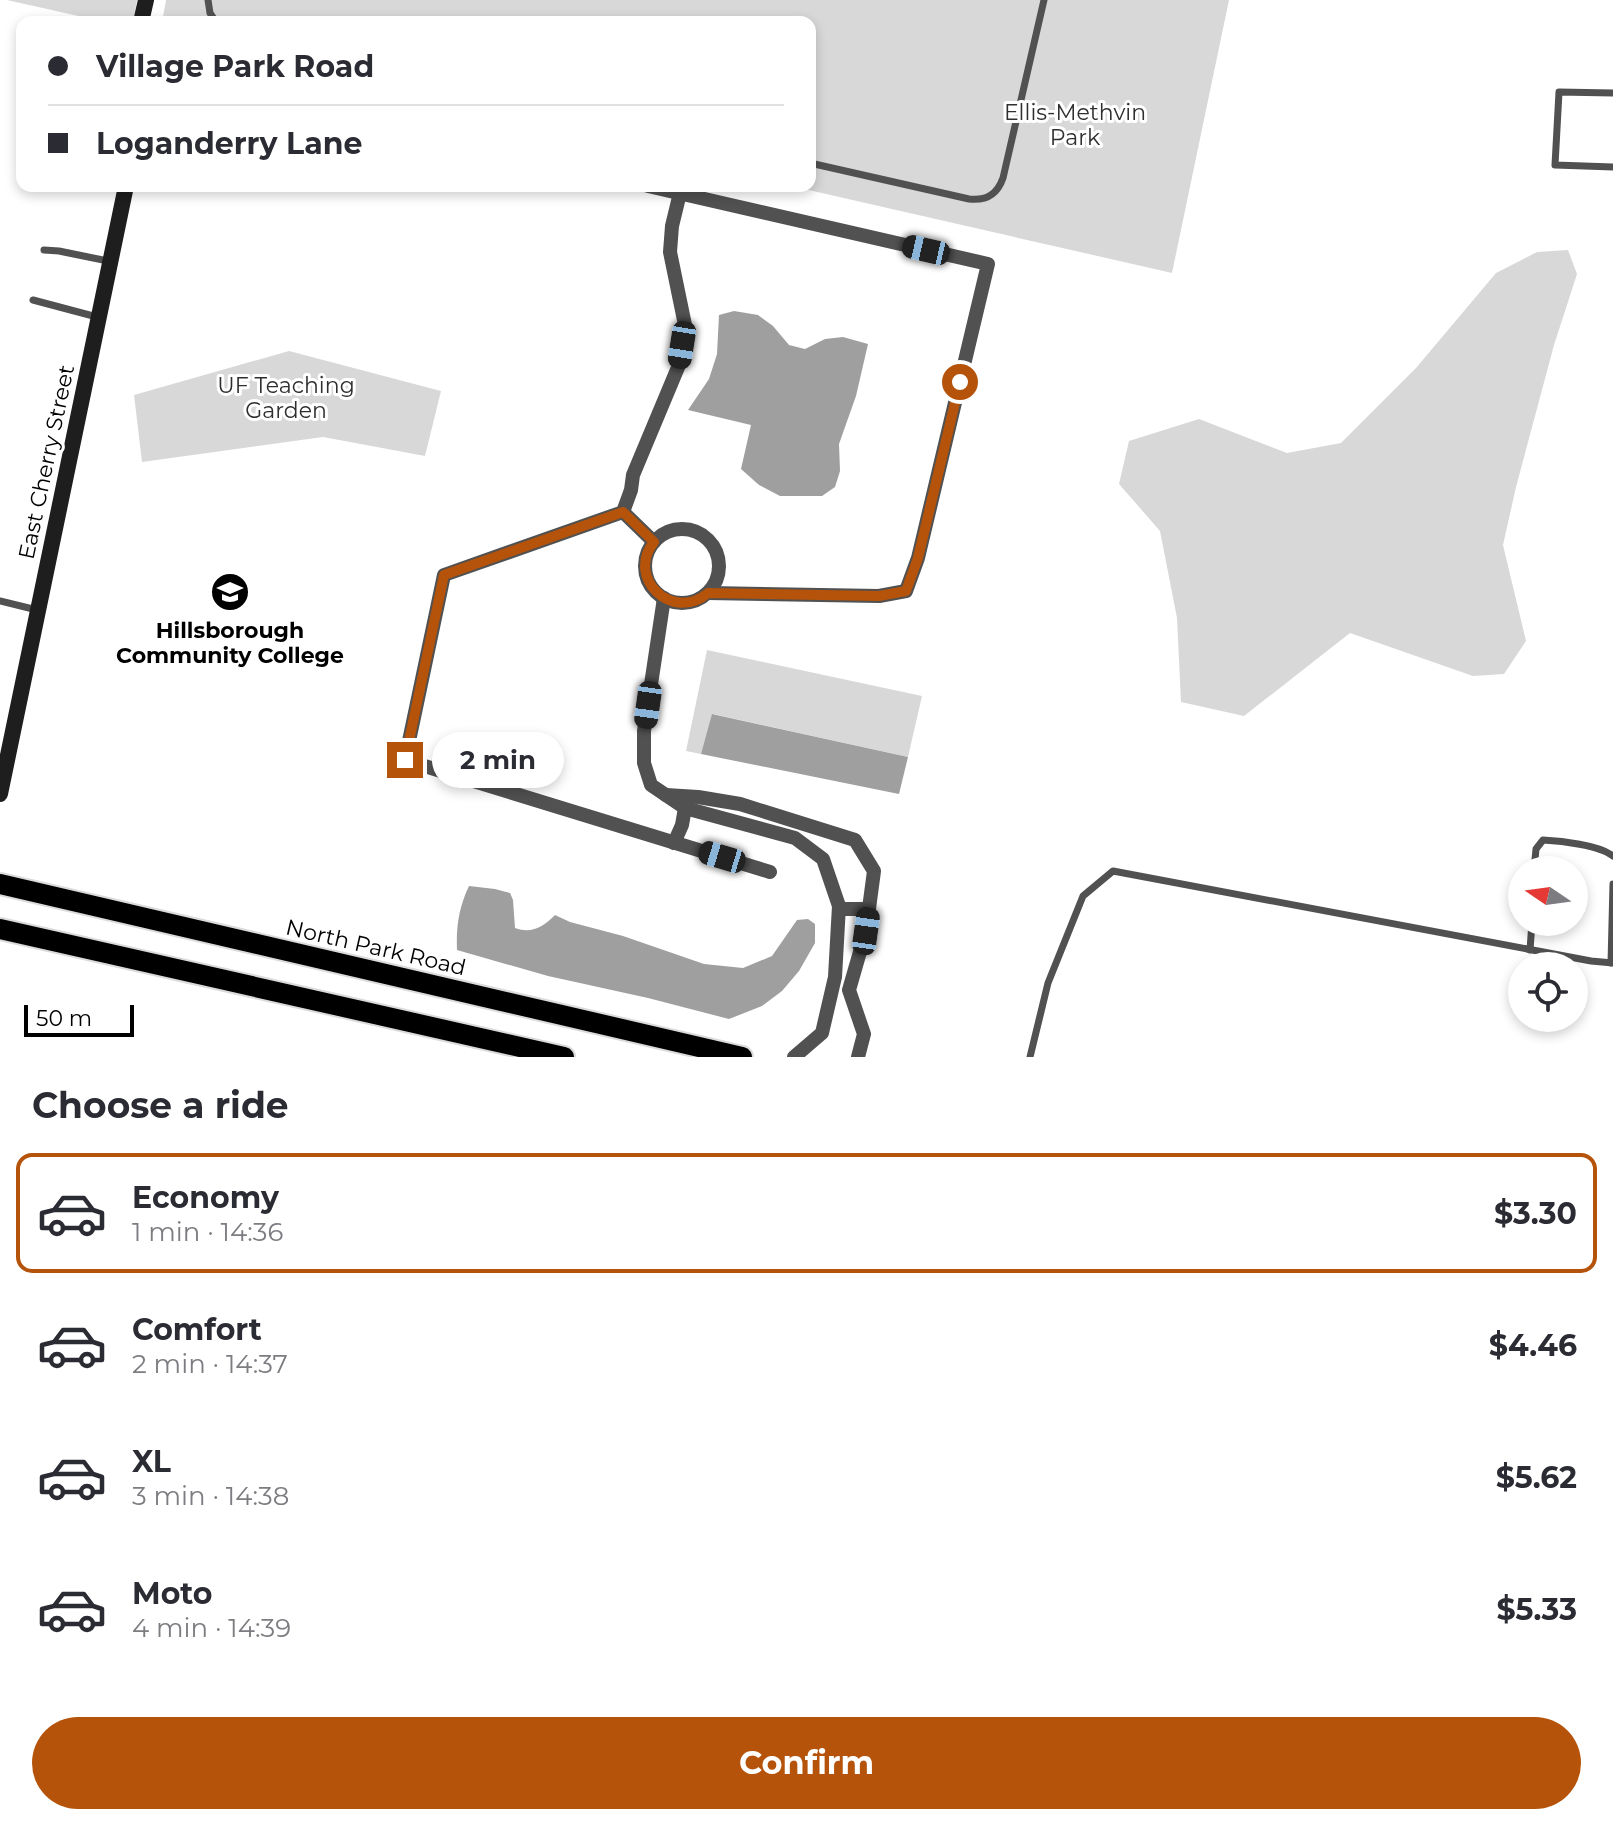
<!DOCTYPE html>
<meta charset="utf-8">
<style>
body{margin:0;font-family:Montserrat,sans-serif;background:#f7f7f7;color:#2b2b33;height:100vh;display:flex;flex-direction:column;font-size:30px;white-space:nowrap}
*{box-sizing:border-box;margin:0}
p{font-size:26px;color:#7c7c81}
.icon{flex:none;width:44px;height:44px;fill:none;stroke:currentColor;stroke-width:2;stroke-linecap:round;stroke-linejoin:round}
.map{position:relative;height:1057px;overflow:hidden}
.drawer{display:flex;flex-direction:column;background:#fff;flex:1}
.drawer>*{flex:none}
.top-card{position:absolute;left:16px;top:16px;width:800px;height:176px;border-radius:16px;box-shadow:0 4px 12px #0003;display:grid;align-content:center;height:176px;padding:0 32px;background:#fff}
.needle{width:52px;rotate:283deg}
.tools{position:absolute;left:1508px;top:856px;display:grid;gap:16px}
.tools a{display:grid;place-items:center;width:80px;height:80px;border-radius:50%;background:#fff;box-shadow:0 4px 12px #0003;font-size:40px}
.scale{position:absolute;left:24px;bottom:20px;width:110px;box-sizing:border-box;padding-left:8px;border:4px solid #000;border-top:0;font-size:22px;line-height:28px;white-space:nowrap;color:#000;-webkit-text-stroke:6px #fff;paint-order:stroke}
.end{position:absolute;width:36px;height:36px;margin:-18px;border:10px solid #b45309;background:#fff;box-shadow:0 0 0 4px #fff}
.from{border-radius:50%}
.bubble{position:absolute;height:56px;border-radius:28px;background:#fff;box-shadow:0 4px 12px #0003;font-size:26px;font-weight:700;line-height:56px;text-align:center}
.car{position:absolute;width:24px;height:48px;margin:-24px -12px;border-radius:10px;box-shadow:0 0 6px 2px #0007;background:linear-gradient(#222 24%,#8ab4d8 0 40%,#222 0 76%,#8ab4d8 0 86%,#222 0)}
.top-card b{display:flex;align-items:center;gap:28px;height:76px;font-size:30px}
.top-card b+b{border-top:2px solid #e1e1e2}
.top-card i{width:20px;height:20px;background:#2b2b33}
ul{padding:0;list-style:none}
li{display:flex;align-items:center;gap:24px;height:120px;margin:0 16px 12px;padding:0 16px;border:4px solid transparent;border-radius:16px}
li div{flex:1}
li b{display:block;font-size:30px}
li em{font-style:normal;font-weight:700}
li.selected{border-color:#b45309}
li>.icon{width:72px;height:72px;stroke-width:1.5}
h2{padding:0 32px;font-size:36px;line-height:96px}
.cta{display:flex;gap:16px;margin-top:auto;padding:16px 32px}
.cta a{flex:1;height:92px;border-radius:48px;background:#b45309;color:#fff;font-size:32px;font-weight:700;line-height:92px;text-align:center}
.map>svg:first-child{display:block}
.green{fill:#d8d8d8}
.water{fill:#9f9f9f}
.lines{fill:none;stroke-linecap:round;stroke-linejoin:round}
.primary-casing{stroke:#dbdbdb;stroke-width:24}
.lane{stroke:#515151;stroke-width:7}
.street{stroke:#515151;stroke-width:14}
.secondary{stroke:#1e1e1e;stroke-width:16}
.primary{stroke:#000;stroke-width:20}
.route{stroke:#b45309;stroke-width:10}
.labels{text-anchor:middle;stroke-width:6;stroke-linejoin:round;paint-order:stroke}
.park-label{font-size:22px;fill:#2f2f2f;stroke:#fff}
.street-label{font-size:22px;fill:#000;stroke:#fff}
.poi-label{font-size:22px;font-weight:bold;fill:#000;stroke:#fff}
</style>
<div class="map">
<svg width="1613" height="1057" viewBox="0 0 1613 1057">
<rect width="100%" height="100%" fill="#fff"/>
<!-- green -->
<g class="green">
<polygon points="7,0 137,0 133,22 105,22"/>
<polygon points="166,0 1229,0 1172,273 791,186 810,186 810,22 162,22"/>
<polygon points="1568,250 1577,274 1554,345 1516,487 1503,545 1526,641 1504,674 1473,676 1350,633 1244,716 1181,702 1177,618 1160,531 1119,484 1129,441 1199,419 1287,453 1341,443 1416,368 1496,273 1537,252"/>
<polygon points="289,351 441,391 425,456 323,437 142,462 134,395"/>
<polygon points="707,650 922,696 908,757 713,714 701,754 686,751"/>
</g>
<!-- water -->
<g class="water">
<polygon points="734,311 758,315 773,326 789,345 805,349 825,339 843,337 868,344 856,396 839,444 840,471 835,487 822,496 780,496 759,485 741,469 751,425 688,410 709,379 717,354 719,315"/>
<polygon points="712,714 908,757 899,794 701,754"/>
<path d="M469,886L495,889L510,893L513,900L515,928C532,934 543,927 555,915L570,922L623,936L704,964L743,968L772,956L797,920L808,919L815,924V943L799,971L782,991L762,1006L729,1019L648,998L548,976L457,950C456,926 459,907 469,886Z"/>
</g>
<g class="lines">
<!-- primary casing -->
<g class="primary-casing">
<g id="primary">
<polyline points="0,884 742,1057"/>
<polyline points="0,929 564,1057"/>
</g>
</g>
<!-- lane -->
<g class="lane">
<polyline points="208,0 210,13 216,22"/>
<polyline points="1613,93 1559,92 1555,165 1613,167"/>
<path d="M810,163L969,199C986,201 997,195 1003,178L1044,0"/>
<polyline points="44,250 59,251 108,261"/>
<polyline points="33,300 97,317"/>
<polyline points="0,601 37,610"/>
<path d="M1534,870L1536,849L1543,840C1561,841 1599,845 1613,856"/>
<polyline points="1530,950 1532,922"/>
<polyline points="1611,963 1613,884"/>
<polyline points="1030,1057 1048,983 1083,896 1113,871 1591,961 1613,963"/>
</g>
<!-- street -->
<g class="street">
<polyline points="648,186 988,264 918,558 906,591 879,596 708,593"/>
<polyline points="623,512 631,490 633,475 679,365 685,325 670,252 672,226 680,193"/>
<circle cx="682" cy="566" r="37"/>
<polyline points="654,542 623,512 444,575 405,760 770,872"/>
<polyline points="664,598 644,731 644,763 651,785 685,808 795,838 823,859 839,906 835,977 822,1033 794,1057"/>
<polyline points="666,795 698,797 740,804 855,840 874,871 866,931 849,990 864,1034 858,1057"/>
<polyline points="674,843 682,825 685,808"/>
<polyline points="839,909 869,909"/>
</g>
<!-- secondary -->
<g class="secondary">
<polyline points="141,22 146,0"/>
<polyline points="0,794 126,186"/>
</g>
<!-- primary -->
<use href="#primary" class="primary"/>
</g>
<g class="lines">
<!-- route -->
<path class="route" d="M405,760L444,575L623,512L654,542C625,578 673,623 708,593L879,596L906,591L918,558L960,382"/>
</g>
<!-- icons -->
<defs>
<g id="university-disc" transform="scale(2)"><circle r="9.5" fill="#000" stroke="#fff"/><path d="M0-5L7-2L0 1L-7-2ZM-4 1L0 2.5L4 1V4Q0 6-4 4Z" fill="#fff"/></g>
</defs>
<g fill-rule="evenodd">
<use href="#university-disc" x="230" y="592"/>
</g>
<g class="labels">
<!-- park labels -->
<g class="park-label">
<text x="1075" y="120">Ellis-Methvin<tspan x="1075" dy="25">Park</tspan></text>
<text x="286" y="393">UF Teaching<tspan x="286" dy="25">Garden</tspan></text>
</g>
<!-- street labels -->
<g class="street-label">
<text transform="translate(46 462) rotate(-78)" y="8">East Cherry Street</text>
<text transform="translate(376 947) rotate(13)" y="8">North Park Road</text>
</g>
<!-- poi labels -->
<g class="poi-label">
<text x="230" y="638">Hillsborough<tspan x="230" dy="25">Community College</tspan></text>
</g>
</g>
</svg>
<div class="tools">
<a><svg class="needle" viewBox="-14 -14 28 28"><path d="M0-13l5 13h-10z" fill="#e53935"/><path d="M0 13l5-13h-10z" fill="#7c7c81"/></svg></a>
<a><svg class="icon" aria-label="locate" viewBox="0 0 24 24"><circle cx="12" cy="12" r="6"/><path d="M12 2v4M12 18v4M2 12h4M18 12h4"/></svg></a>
</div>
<div class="scale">50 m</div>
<i class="end from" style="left:960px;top:382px"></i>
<i class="end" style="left:405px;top:760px"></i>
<div class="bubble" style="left:432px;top:732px;width:132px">2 min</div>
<i class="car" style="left:926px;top:250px;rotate:283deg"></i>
<i class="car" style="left:682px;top:345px;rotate:189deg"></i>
<i class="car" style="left:648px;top:705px;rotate:188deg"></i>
<i class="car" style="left:722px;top:857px;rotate:287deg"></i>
<i class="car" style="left:866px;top:931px;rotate:8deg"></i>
<div class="top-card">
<b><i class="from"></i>Village Park Road</b>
<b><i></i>Loganderry Lane</b>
</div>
</div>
<section class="drawer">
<h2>Choose a ride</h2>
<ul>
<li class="selected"><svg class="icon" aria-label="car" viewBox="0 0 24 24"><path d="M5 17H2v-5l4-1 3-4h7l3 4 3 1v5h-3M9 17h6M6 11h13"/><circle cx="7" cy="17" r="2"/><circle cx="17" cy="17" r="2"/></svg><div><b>Economy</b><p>1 min · 14:36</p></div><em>$3.30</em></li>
<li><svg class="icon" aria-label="car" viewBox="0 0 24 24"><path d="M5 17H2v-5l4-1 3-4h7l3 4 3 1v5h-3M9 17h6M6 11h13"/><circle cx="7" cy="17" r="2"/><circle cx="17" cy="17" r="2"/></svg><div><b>Comfort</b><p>2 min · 14:37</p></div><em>$4.46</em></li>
<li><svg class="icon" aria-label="car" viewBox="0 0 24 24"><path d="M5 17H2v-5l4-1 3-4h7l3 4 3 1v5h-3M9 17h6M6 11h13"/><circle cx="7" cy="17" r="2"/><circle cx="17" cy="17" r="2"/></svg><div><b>XL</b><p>3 min · 14:38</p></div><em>$5.62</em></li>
<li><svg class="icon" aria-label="car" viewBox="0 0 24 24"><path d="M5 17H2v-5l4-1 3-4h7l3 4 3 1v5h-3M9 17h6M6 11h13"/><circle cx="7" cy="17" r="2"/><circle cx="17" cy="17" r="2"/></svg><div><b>Moto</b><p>4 min · 14:39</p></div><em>$5.33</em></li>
</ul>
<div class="cta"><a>Confirm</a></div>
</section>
